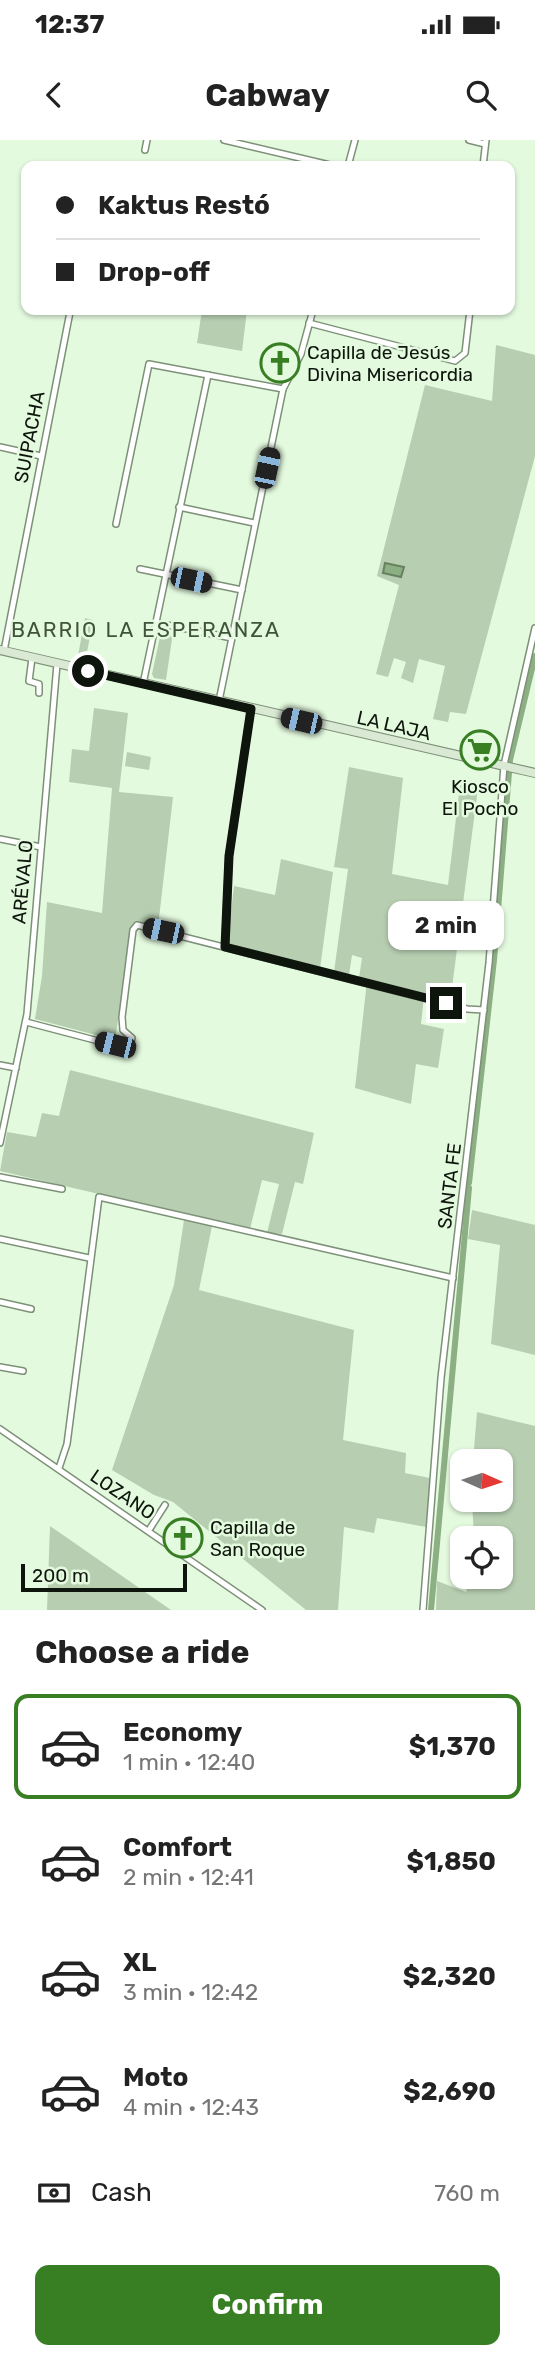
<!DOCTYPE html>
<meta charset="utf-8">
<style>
body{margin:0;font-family:Rubik,sans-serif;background:#f6f6f6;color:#222;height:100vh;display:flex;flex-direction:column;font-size:26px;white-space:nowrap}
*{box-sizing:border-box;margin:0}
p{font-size:23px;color:#767676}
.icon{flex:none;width:38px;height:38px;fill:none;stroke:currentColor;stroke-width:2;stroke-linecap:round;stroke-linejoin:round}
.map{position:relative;height:1470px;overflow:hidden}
.details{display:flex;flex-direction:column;background:#fff;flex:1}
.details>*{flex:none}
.guide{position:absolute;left:21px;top:21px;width:494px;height:154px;border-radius:14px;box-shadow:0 2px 5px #0004;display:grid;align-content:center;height:154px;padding:0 35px;background:#fff}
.needle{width:46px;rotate:93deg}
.controls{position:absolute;left:450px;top:1309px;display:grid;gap:14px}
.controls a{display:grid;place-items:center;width:63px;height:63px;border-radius:14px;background:#fff;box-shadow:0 2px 5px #0004;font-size:35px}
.scale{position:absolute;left:21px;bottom:18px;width:166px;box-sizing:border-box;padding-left:7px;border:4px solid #0e150c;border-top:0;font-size:19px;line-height:24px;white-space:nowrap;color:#0e150c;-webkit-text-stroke:5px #e4fadf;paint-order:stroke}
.end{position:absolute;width:32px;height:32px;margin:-16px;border:9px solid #0e150c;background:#fff;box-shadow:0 0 0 4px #fff}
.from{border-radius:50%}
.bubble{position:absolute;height:49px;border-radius:14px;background:#fff;box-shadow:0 2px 5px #0004;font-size:23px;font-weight:700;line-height:49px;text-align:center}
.car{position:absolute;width:21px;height:42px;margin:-21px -10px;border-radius:9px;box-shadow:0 0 5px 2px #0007;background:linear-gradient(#222 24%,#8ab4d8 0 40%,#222 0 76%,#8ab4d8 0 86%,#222 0)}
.guide b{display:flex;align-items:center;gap:24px;height:66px;font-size:26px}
.guide b+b{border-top:2px solid #e0e0e0}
.guide i{width:18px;height:18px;background:#222}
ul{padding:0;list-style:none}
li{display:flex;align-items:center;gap:21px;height:105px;margin:0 14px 10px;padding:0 21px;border:4px solid transparent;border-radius:14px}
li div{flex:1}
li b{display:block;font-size:26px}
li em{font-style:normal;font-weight:700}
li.current{border-color:#387f24}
li>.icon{width:63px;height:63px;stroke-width:1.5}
h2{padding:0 35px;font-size:32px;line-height:84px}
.pay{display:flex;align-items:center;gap:18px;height:77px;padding:0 35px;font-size:26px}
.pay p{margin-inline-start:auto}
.primary-button{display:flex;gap:14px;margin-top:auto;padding:14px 35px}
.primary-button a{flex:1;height:80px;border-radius:14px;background:#387f24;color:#fff;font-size:28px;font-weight:700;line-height:80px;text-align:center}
.status{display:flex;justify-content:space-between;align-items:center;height:49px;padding:0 35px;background:#fff;direction:ltr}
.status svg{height:19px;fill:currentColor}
header{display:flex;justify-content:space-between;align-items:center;height:91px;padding:0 35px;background:#fff;font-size:32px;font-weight:700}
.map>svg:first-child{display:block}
.green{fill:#b7ceb1}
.water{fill:#8caf83;stroke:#66815f;stroke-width:2}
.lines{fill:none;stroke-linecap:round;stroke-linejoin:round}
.canal{stroke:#8caf83;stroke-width:6}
.street-casing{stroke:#7d9078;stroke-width:8}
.secondary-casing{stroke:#7d9078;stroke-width:10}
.street{stroke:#fff;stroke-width:5}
.secondary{stroke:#d9e9d4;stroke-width:8}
.route{stroke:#0e150c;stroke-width:9}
.labels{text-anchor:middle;stroke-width:5;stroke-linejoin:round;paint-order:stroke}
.poi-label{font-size:19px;fill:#0e150c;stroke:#e4fadf;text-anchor:start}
.street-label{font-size:19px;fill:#0e150c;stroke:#e4fadf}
.neighbourhood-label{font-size:21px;letter-spacing:2px;fill:#42533d;stroke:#e4fadf}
</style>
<div class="status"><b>12:37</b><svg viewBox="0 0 49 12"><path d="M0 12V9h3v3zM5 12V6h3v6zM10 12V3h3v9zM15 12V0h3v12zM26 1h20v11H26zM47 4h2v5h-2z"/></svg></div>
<header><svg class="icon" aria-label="back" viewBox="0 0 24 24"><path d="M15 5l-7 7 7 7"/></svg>Cabway<svg class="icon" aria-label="search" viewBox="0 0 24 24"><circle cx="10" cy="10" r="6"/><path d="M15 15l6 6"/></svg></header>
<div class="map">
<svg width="535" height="1470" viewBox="0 0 535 1470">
<rect width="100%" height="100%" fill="#e4fadf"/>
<!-- green -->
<g class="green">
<polygon points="202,170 247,170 242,211 197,203"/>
<polygon points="496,205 535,215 535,316 466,574 450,572 448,582 433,579 445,526 419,519 413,543 401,538 406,522 394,518 388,537 376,534 399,445 377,436 425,245 492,261"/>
<polygon points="85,478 93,480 85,523 77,521"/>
<polygon points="166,491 173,492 166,540 154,538 152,534 161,492"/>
<polygon points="94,568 128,573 119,652 173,657 158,787 133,783 115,900 35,879 42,836 47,762 102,773 112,648 69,642 72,609 89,611"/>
<polygon points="127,612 151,617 149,630 125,626"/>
<polygon points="349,627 403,638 392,734 448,745 460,645 478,648 450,863 424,856 421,884 444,889 438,928 416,924 411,964 355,948 367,841 359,838 362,818 352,815 349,835 334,832 348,729 334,727"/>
<polygon points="281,719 333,732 320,829 227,806 234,746 275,755"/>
<polygon points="70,930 314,993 303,1044 295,1042 282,1094 267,1093 279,1044 262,1040 250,1089 213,1081 199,1150 354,1190 343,1300 406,1313 405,1333 430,1338 426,1387 377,1378 374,1393 344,1387 338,1470 306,1470 173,1362 154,1355 112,1330 174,1145 185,1074 0,1031 7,992 36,997 42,973 59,976"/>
<polygon points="472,1070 535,1085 535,1215 491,1204 500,1105 468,1099"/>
<polygon points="477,1272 535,1286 535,1470 436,1470 437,1441 466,1452 471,1437 500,1437 500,1398 474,1398 472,1360 500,1360 500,1321 473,1321"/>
<polygon points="50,1386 171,1470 47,1470"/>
</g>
<!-- water -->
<polygon class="water" points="385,423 404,427 401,437 383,433"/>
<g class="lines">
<!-- canal -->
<g class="canal">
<polyline points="469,1043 494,820 510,620 535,516"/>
<polyline points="431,1470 469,1048"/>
</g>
<!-- street casing -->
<g class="street-casing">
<g id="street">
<polyline points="224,0 334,26"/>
<polyline points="469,0 485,4"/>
<polyline points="145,10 147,0"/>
<polyline points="348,26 355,0"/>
<polyline points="483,26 486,0"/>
<polyline points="309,183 455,221 465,213 470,170"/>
<polyline points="0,307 41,316"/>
<polyline points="179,367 254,383"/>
<polyline points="116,384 149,224 283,249"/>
<polyline points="140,429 242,450"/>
<polyline points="157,483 232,498"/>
<polyline points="4,511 70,172"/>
<polyline points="32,518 29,541 39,544 39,553"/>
<polyline points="143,544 208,235"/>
<polyline points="219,561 283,249 301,214 313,170"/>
<polyline points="0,699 41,707"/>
<polyline points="225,807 229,716 251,569"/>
<polyline points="26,882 125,908 130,906 132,898 123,890 122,877 133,790 137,785 467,869 484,870"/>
<polyline points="0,925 16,928"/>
<polyline points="0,1003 27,874 57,524"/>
<polyline points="0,1037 62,1049"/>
<polyline points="0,1099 89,1118"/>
<polyline points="0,1162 31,1169"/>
<polyline points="0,1227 23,1231"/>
<polyline points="0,1289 262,1470"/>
<polyline points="59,1328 67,1304 99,1057 453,1138"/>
<polyline points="149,1390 165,1365"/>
<polyline points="423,1470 441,1238 489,823 504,625 535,488"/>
</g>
</g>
<!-- secondary casing -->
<g class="secondary-casing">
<polyline id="secondary" points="0,510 535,633"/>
</g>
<!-- street -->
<use href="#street" class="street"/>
<!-- secondary -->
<use href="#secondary" class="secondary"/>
</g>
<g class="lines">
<!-- route -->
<polyline class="route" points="88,531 251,569 229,716 225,807 446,863"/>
</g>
<!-- icons -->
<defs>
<g id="church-ring" transform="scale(2.0125)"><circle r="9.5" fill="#e4fadf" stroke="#387f24" stroke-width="1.5"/><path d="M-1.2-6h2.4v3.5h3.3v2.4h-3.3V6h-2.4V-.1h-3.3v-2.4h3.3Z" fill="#387f24"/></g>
<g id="supermarket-ring" transform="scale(2.0125)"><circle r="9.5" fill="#e4fadf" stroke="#387f24" stroke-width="1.5"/><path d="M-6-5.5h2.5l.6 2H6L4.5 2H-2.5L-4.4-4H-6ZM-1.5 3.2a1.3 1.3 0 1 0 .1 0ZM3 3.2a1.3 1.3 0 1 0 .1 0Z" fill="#387f24"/></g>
</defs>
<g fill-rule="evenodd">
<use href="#church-ring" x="280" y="223"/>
<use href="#supermarket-ring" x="480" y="610"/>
<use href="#church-ring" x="183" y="1398"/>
</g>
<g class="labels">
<!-- poi labels -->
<g class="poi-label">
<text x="307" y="219">Capilla de Jesús<tspan x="307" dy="22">Divina Misericordia</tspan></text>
<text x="480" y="653" text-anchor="middle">Kiosco<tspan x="480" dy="22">El Pocho</tspan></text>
<text x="210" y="1394">Capilla de<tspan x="210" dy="22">San Roque</tspan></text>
</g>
<!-- street labels -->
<g class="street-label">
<text transform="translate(29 297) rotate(-79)" y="7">SUIPACHA</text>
<text transform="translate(394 585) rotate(13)" y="7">LA LAJA</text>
<text transform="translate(22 742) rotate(-85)" y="7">ARÉVALO</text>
<text transform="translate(449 1046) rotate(-83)" y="7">SANTA FE</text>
<text transform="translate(123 1354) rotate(34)" y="7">LOZANO</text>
</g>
<!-- neighbourhood labels -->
<g class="neighbourhood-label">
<text x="146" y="497">BARRIO LA ESPERANZA</text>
</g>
</g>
</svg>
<div class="controls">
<a><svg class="needle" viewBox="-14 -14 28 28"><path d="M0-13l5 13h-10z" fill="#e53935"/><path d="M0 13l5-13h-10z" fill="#767676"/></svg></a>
<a><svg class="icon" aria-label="locate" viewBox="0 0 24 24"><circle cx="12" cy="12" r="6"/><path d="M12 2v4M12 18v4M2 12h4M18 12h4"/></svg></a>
</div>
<div class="scale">200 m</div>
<i class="end from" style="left:88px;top:531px"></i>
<i class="end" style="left:446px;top:863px"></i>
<div class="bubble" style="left:388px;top:761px;width:116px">2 min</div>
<i class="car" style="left:267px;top:328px;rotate:12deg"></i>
<i class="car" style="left:191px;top:440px;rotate:102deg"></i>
<i class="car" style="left:301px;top:581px;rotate:283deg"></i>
<i class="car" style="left:163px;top:791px;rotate:282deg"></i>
<i class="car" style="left:115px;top:905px;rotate:284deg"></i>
<div class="guide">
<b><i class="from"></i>Kaktus Restó</b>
<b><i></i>Drop-off</b>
</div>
</div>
<section class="details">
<h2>Choose a ride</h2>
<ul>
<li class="current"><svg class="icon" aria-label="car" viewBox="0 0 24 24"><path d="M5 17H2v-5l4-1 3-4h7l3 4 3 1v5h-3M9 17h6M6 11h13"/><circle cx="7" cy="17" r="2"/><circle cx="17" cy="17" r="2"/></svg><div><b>Economy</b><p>1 min · 12:40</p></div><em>$1,370</em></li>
<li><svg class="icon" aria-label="car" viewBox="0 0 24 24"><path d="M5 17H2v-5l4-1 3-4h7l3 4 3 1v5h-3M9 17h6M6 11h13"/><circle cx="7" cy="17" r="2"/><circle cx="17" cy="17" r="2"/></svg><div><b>Comfort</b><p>2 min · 12:41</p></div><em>$1,850</em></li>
<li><svg class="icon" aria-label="car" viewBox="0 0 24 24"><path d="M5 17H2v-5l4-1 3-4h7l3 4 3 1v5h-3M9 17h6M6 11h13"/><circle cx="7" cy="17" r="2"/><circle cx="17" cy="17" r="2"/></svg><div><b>XL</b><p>3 min · 12:42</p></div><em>$2,320</em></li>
<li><svg class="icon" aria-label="car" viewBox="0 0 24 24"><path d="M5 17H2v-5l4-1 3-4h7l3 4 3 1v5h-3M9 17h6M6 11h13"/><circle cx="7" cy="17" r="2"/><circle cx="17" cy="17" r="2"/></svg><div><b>Moto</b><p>4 min · 12:43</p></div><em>$2,690</em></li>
</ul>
<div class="pay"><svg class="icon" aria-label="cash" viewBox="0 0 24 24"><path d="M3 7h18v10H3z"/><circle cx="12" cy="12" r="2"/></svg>Cash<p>760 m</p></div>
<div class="primary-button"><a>Confirm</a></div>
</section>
